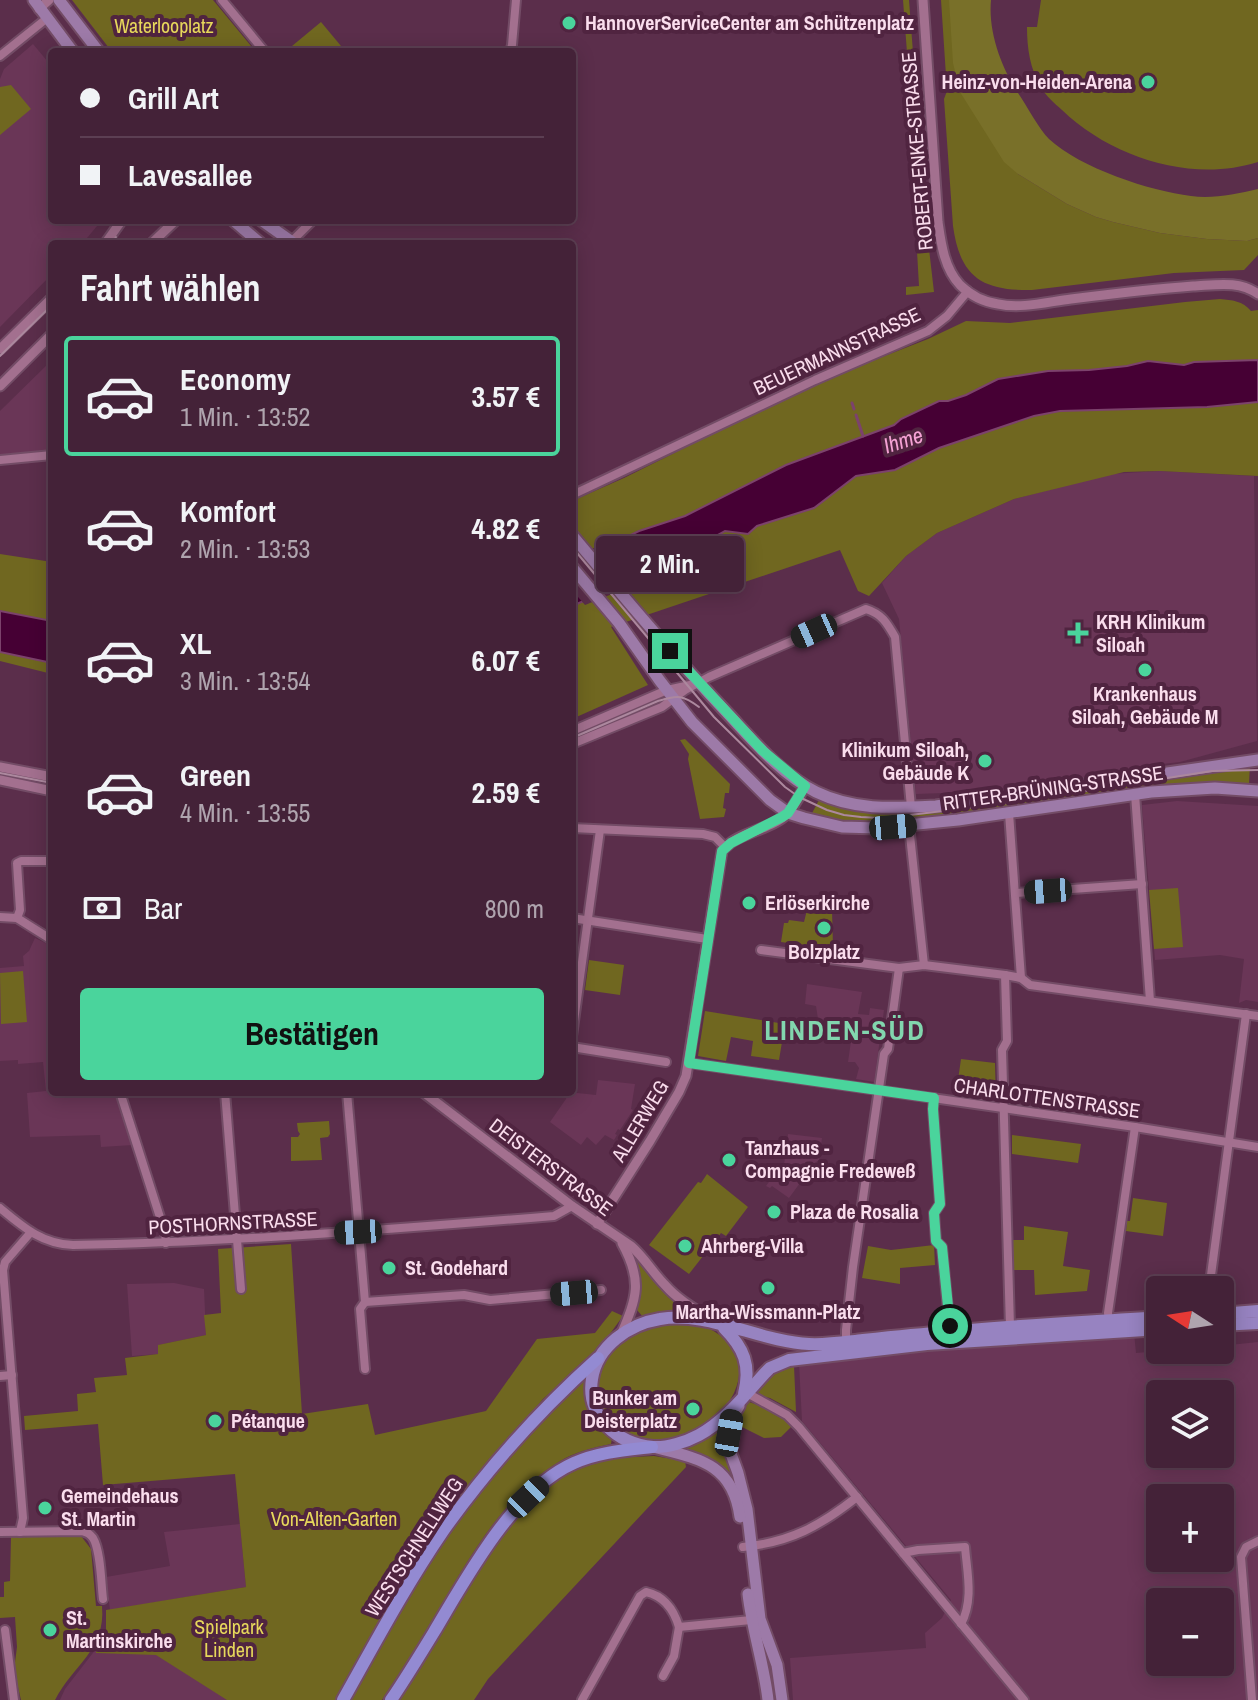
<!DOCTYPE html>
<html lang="de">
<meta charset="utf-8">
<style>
body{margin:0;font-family:"Archivo Narrow",sans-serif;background:#4e2f43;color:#f1f3f6;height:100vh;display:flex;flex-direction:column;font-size:30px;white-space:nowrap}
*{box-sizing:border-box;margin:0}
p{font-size:26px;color:#afa4ae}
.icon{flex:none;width:44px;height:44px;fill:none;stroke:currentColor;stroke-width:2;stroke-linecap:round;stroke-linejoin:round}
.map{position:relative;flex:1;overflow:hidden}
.details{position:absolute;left:48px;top:240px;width:528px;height:856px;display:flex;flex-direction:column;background:#442238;border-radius:8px;box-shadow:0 4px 20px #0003,0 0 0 2px #5c3f53}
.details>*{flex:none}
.guide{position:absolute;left:48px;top:48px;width:528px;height:176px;border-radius:8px;box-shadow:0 4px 20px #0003,0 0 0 2px #5c3f53;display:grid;align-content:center;height:176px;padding:0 32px;background:#442238}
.needle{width:52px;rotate:282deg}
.controls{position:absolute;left:1146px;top:1276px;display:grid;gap:16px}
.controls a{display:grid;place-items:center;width:88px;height:88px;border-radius:8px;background:#442238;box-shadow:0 4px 20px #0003,0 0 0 2px #5c3f53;font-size:40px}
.end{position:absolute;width:36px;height:36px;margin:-18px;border:10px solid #4ad49c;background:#111;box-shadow:0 0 0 4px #111}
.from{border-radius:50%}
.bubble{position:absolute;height:56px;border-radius:8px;background:#442238;box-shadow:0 4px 20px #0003,0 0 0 2px #5c3f53;font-size:26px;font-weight:800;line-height:56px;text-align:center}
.car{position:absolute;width:24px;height:48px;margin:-24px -12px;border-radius:10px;box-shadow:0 0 6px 2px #0007;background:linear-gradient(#222 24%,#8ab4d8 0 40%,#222 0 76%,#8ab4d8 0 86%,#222 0)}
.guide b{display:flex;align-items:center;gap:28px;height:76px;font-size:30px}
.guide b+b{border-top:2px solid #5c3f53}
.guide i{width:20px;height:20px;background:#f1f3f6}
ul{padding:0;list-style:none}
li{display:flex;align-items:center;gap:24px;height:120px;margin:0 16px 12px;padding:0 16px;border:4px solid transparent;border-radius:8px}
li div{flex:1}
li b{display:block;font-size:30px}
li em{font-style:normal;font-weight:800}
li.current{border-color:#4ad49c}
li>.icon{width:72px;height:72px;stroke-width:1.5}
h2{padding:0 32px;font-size:36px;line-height:96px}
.pay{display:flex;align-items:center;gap:20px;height:88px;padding:0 32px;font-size:30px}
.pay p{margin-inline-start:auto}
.cta{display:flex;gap:16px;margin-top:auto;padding:16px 32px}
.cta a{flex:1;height:92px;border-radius:8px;background:#4ad49c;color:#111;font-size:32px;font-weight:800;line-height:92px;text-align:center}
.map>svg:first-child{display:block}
.built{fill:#6a3657;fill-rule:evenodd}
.green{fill:#706720}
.forest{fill:#797029}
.water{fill:#460034;stroke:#7c426c;stroke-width:2}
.pier{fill:#5b2e4b}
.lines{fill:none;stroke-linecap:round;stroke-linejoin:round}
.stream{stroke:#7c426c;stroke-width:3}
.minor-casing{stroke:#734c66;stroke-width:12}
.tertiary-casing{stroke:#734c66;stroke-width:13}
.secondary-casing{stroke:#734c66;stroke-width:15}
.primary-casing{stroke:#734c66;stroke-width:16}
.trunk-casing{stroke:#734c66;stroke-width:16}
.minor{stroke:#a3708f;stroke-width:8}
.tertiary{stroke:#a3708f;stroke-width:9}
.secondary{stroke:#9d7aa8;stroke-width:11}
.primary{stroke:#9783c1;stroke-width:12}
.trunk{stroke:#938ad2;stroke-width:12}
.tram{stroke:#ac889e;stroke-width:2}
.route{stroke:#4ad49c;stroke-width:10}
.poi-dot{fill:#4ad49c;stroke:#502440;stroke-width:3}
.labels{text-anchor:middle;stroke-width:8;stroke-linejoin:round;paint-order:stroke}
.poi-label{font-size:20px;font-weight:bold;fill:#fadded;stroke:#502440;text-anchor:start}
.park-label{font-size:20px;fill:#e7d85b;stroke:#502440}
.street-label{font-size:20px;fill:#fadded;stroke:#502440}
.water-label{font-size:22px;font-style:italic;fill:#f5a2d5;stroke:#502440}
.district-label{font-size:28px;font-weight:bold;letter-spacing:2px;fill:#82d6ae;stroke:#502440}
</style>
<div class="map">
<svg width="1258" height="1700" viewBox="0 0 1258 1700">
<rect width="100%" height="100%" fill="#5b2e4b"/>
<!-- built -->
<g class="built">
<polygon points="33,44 48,62 52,62 52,220 102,220 82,244 52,244 52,274 0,327 0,79 4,69"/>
<polygon points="52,360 52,453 0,457 0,411"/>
<polygon points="1160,471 1254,476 1257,741 1180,762 1136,767 1120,772 999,791 916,794 899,619 882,583 906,556 937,533 1014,499 1110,474"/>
<polygon points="1177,801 1258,806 1258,1002 1246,1000 1239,1003 1244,959 1220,955 1155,960 1142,805"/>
<polygon points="35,938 50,945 52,949 52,1092 61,1092 61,1095 115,1092 133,1145 101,1147 100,1135 30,1137 27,1093 46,1091 43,1062 18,1064 18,1060 0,1061 0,968 24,966 23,956 29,951"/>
<polygon points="807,984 862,992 858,1014 869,1015 870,1008 884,1010 874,1082 856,1079 859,1068 855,1062 848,1062 852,1034 847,1029 820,1025 820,1020 818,1019 816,1006 805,1004"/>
<polygon points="598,1080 635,1084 631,1109 633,1110 620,1130 618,1129 615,1134 617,1135 614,1140 605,1135 596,1145 587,1137 581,1145 550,1122 566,1099 568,1092 596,1095"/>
<polygon points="788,1134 822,1138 819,1160 807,1168 800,1183 789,1198 772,1186 770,1188 766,1186 782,1164 784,1165"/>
<polygon points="174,1283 204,1289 206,1335 159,1345 159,1354 132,1356 127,1284"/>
<path d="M1134,1333L1136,1353L1170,1350H1220V1346L1258,1342V1700H793L790,1658L926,1648L925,1633L942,1618L951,1600L802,1421L799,1363L1014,1341ZM1160,1394H1220V1454H1160ZM1160,1498H1220V1558H1160ZM1160,1602H1220V1662H1160Z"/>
<polygon points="240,1524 246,1587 110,1610 106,1577 170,1566 164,1532"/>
<polygon points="131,1647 157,1647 245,1700 60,1700 65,1689 96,1649"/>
</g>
<!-- green -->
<g class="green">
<polygon points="72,0 213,0 256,52 112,52"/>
<polygon points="903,0 909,0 926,223 934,292 906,295 906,287 919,286 909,111 911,111 911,105"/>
<path d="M941,0H950L1018,174L1067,204L1096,217L1113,222L1160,233L1207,239L1247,241L1258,238V255L1244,270L1174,273L1032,290C982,291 960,277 953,226L944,99L947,91Z"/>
<path d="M1041,0H1258V162C1192,183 1112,158 1062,110C1054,103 1046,96 1041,87C1030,69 1027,48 1027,27H1037Z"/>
<polygon points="321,22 346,52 287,52 286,51"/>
<polygon points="11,85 31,109 0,135 0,87"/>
<path d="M1220,299C1232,300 1243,301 1251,311L1258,310V476L1160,471L1124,472L1014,499L937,533L906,556L869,596L858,591L840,550L611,627L648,685L572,719V501L624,478L813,384L928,339L966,321L1010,323L1185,302Z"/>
<polygon points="0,554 52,562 52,674 0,661"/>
<polygon points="685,739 730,784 729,793 725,793 723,808 726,809 724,817 700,819 688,759 689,754 680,740"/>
<path d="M1250,764L1249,784C1147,777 1046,806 945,817C915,820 884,826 853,824C839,823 825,818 811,815L819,800L858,812L894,813L961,806Z"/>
<polygon points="1178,888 1183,947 1154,949 1149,890"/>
<polygon points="807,910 832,910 833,947 816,947 781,942 784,923 788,923 789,920 804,922"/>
<polygon points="589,960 624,965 620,995 585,990"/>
<polygon points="23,971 27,1022 1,1024 0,973"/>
<polygon points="705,1011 785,1024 779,1060 751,1056 753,1041 731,1037 726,1061 698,1056"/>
<polygon points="961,1059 995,1063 996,1100 956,1094"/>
<polygon points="329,1121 330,1134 328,1137 320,1138 322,1160 291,1161 291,1137 298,1137 300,1134 298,1131 297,1123"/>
<polygon points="1012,1135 1081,1144 1078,1163 1012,1154"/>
<polygon points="707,1174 748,1207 726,1236 721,1233 689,1274 649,1245 698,1182 701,1183"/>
<polygon points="1133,1198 1167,1203 1163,1236 1126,1231 1127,1221 1130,1221"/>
<polygon points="1024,1226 1068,1232 1063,1266 1090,1270 1087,1291 1035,1295 1034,1270 1012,1270 1011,1240 1024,1240"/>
<polygon points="291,1244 302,1414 368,1404 375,1435 486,1411 537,1339 595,1333 612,1311 623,1316 596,1353 543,1399 418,1560 336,1700 227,1700 156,1655 96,1653 96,1649 106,1632 106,1610 246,1587 235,1474 103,1485 98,1424 25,1430 24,1416 78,1411 77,1394 96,1392 94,1378 127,1375 125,1358 158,1354 158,1345 206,1335 204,1315 221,1313 218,1249"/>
<polygon points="934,1245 935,1265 900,1268 900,1284 862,1278 868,1246 891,1250"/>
<path d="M637,1257L665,1293L689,1311L687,1314L644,1318L637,1310C643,1291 643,1276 635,1258Z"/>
<path d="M665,1323C673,1323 682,1323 690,1323C725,1328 751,1359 734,1393C716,1429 674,1448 636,1436C627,1433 616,1430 609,1422C601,1414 598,1406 597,1395C591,1351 630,1333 665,1323Z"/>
<polygon points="794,1366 796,1412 770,1398 756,1395 771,1375"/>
<path d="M587,1375C582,1400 591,1424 612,1438L611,1444C593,1448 574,1452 559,1462C505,1494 468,1559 438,1612C421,1642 401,1671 382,1700H350L411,1594L454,1523L474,1498L546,1416Z"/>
<path d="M749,1402C766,1407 780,1413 793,1425L781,1437L764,1438L738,1425L742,1412Z"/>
<path d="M716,1431L723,1436V1451L732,1475L730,1476C717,1461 703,1455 683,1450V1448L694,1444Z"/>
<path d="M654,1456L685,1461L686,1467L488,1679L474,1700H397C439,1631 500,1513 571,1472C595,1458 627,1457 654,1456Z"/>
<path d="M81,1536L91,1549L96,1606H102C106,1650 73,1665 55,1700H21L14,1670L17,1647L15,1617L0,1618V1597H4V1582L10,1581L11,1537Z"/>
</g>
<!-- forest -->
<path class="forest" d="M949,0H991C988,31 1001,67 1018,93C1027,106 1039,129 1049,139C1080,168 1150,191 1191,196C1213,199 1236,194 1258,189V238L1247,241L1207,239L1160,233L1113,222L1096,217L1067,204L1018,174L1004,162L960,92L953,63Z"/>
<!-- water -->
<g class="water">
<polygon points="1258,360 1258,402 1207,407 1060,411 1034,416 939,448 895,470 856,476 814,508 757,526 748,534 725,531 692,549 682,561 579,603 572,608 572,561 582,558 639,531 685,516 786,465 894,425 901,419 939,401 948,401 966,395 998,379 1048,371 1089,370 1127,366 1148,361 1184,365 1194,362"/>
<polygon points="0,611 52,621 52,663 0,652"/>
</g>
<!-- pier -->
<polygon class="pier" points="599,546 632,586 585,605 572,590 572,557"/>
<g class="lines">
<!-- stream -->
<g class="stream">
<polyline points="852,403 854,409"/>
<polyline points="856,415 863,436"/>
</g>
<!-- minor casing -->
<g class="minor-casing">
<g id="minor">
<polyline points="222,0 265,52"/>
<polyline points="510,52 512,45 516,0"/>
<polyline points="0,56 46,19"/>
<polyline points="290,243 313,220"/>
<polyline points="0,460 52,455"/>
<polyline points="572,495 815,380 928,331 947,316 968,291"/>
<polyline points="572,731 667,690 690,685"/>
<path d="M572,744L662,707L685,690L709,677L866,609C882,614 887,623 895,637L911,807"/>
<polyline points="1135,794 1150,1001"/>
<polyline points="1009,813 1021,978"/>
<polyline points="909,826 924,965"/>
<polyline points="572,828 703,834 715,837 725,847"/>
<polyline points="1016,893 1142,884"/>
<polyline points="0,917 17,918 52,940"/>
<polyline points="17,918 20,910 17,863 21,861 52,861"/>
<polyline points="572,918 707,939"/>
<polyline points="761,950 899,968 924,965 1005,975 1021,978 1030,985 1258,1016"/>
<polyline points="1005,975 1007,1041 1002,1050 1010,1327"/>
<polyline points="572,1036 600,830"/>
<polyline points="572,1047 666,1062"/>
<polyline points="689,1063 1135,1127 1258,1147"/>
<polyline points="120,1092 165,1233 166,1243"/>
<polyline points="225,1092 241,1289"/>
<polyline points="347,1092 365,1302 360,1309 365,1369"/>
<polyline points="934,1098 933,1109 940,1204 934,1213 936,1241 942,1247 950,1331"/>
<path d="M0,1208C23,1227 42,1244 73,1245C234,1242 394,1229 554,1216L572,1206"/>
<polyline points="1209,1290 1246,1014"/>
<polyline points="365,1302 464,1295 490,1300 601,1290"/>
<polyline points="1109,1320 1108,1313 1135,1127"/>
<polyline points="846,1342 846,1330 853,1267 884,1054 888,1049 899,968"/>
<polyline points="0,1376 12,1375"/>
<polyline points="747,1393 787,1415 799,1427 1024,1700"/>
<path d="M0,1532L82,1531C88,1533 89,1533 93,1538C101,1551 101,1584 103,1599"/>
<polyline points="20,1532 23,1518 3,1270 5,1262 31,1232"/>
<path d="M743,1547C791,1542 820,1526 857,1497"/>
<path d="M903,1553L918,1550L965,1547C967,1572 974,1600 961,1624"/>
<polyline points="5,1630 14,1700"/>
<polyline points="663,1676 674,1656 679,1627"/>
<path d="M582,1700L640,1596L646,1592C664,1596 674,1610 679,1627L751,1620"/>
<polyline points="1252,1700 1241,1557 1246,1547 1258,1541"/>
</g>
</g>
<!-- tertiary casing -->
<g class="tertiary-casing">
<g id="tertiary">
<path d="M923,0L938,222C941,243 944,268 960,285C970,295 984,302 998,304C1021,309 1047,302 1071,299C1111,294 1152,289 1193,286C1215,285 1239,280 1258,294"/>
<polyline points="39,9 49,0"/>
<polyline points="105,244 122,220"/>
<polyline points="151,244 176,220"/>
<polyline points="0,349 52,298"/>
<polyline points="0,386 52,334"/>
<polyline points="0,767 52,777"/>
<polyline points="0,780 52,791"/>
<path d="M423,1092L572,1206L631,1246C644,1257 653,1273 665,1285C678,1300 696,1310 712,1320"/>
<path d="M597,1224L650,1141L679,1092L686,1076L722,851C738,831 770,831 788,813C795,805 800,795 805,786"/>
<path d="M621,1335C637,1297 643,1281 622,1243"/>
</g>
</g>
<!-- secondary casing -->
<g class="secondary-casing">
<g id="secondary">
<polyline points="34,0 73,52"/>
<polyline points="59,0 99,52"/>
<polyline points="233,220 261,244"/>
<polyline points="261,220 295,244"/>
<path d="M572,535C623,596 674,657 729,715C755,743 782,775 816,792C855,811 895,808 936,806L1258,760"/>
<polyline points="572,567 619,623 660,681 692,722 770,800 788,813 804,818 842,827 877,828 958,820 1151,792 1215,788 1258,791"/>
<polyline points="739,1406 732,1417 729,1440 730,1451 738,1473 747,1509 760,1619 777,1665 782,1700"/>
<path d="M657,1448C701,1459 733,1465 740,1517"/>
<path d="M748,1594C752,1630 764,1664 768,1700"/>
</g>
</g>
<!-- primary casing -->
<g class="primary-casing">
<g id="primary">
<polyline points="1220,1314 1258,1311"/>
<path d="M1160,1317C1089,1322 1018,1325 948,1332C920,1334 891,1337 863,1340C845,1342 827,1345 809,1344C761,1342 706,1310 660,1319C629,1324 597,1346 592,1379C586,1416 617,1444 653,1447C667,1448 686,1442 699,1435C725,1421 745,1395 765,1373L770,1368L789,1360L927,1344L1160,1329"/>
<polyline points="1220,1325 1258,1323"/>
<path d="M724,1328C744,1348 751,1365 744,1394"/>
</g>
</g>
<!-- trunk casing -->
<g class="trunk-casing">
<g id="trunk">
<path d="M343,1700C375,1643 406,1585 443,1531C488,1468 541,1409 598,1358"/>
<path d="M391,1700C406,1678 420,1655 434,1632C467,1577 513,1490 574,1463C598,1452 626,1450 652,1447"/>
</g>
</g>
<!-- minor -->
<use href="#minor" class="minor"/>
<!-- tertiary -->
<use href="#tertiary" class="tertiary"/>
<!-- secondary -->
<use href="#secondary" class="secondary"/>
<!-- primary -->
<use href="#primary" class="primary"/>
<!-- trunk -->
<use href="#trunk" class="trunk"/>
<!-- tram -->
<g class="tram">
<polyline points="111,244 116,237"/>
<polyline points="0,356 52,305"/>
<polyline points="572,547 714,717 785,787 799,797 827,810 844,815 861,817 879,818 910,815 1008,803 1212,771 1258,770"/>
<path d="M572,738L658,701C678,695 683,695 699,707"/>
<polyline points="0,773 52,783"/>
</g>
</g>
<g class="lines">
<!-- route -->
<polyline class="route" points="670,651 763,751 805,786 788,813 782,817 731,843 722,851 689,1063 934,1098 933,1109 940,1204 934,1213 936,1241 942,1247 950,1326"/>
</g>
<!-- markers -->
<g class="poi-dot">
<circle cx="569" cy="23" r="8"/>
<circle cx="1148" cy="82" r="8"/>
<path d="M1074 621h8v8h8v8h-8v8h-8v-8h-8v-8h8z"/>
<circle cx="1145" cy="670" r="8"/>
<circle cx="985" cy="761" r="8"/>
<circle cx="749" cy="903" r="8"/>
<circle cx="824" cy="928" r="8"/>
<circle cx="729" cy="1160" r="8"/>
<circle cx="774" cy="1212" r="8"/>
<circle cx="685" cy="1246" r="8"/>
<circle cx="389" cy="1268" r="8"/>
<circle cx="768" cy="1288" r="8"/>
<circle cx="693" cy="1409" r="8"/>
<circle cx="215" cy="1421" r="8"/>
<circle cx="45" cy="1508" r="8"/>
<circle cx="50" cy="1630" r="8"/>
</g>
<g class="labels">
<!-- poi labels -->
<g class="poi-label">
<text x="585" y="30">HannoverServiceCenter am Schützenplatz</text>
<text x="1132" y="89" text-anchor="end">Heinz-von-Heiden-Arena</text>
<text x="1096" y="629">KRH Klinikum<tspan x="1096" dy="23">Siloah</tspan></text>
<text x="1145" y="701" text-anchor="middle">Krankenhaus<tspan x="1145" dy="23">Siloah, Gebäude M</tspan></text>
<text x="969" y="757" text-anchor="end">Klinikum Siloah,<tspan x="969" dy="23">Gebäude K</tspan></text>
<text x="765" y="910">Erlöserkirche</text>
<text x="824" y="959" text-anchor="middle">Bolzplatz</text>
<text x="745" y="1155">Tanzhaus -<tspan x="745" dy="23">Compagnie Fredeweß</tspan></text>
<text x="790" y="1219">Plaza de Rosalia</text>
<text x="701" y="1253">Ahrberg-Villa</text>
<text x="405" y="1275">St. Godehard</text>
<text x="768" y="1319" text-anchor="middle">Martha-Wissmann-Platz</text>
<text x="677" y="1405" text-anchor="end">Bunker am<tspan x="677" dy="23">Deisterplatz</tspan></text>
<text x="231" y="1428">Pétanque</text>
<text x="61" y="1503">Gemeindehaus<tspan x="61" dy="23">St. Martin</tspan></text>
<text x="66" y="1625">St.<tspan x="66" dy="23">Martinskirche</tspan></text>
</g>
<!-- park labels -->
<g class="park-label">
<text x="164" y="33">Waterlooplatz</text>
<text x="334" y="1526">Von-Alten-Garten</text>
<text x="229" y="1634">Spielpark<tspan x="229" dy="23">Linden</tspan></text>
</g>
<!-- street labels -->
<g class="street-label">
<text transform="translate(917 151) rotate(-95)" y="7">ROBERT-ENKE-STRASSE</text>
<text transform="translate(837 351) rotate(-25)" y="7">BEUERMANNSTRASSE</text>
<text transform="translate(1053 788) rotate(-8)" y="7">RITTER-BRÜNING-STRASSE</text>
<text transform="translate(1047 1098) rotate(8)" y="7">CHARLOTTENSTRASSE</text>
<text transform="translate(640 1121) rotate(-59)" y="7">ALLERWEG</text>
<text transform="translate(551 1167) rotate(37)" y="7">DEISTERSTRASSE</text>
<text transform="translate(233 1223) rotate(-3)" y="7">POSTHORNSTRASSE</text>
<text transform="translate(414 1547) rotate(-57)" y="7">WESTSCHNELLWEG</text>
</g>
<!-- water labels -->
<g class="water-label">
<text transform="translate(903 440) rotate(-18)" y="8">Ihme</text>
</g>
<!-- district labels -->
<g class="district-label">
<text x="845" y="1040">LINDEN-SÜD</text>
</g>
</g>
</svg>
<div class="controls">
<a><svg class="needle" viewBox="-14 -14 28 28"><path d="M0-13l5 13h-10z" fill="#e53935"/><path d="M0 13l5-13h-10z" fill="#afa4ae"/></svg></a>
<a><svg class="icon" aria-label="layers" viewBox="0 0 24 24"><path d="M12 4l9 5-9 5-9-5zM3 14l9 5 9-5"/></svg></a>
<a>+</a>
<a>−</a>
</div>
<i class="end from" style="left:950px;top:1326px"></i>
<i class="end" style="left:670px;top:651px"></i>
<div class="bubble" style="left:596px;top:536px;width:148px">2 Min.</div>
<i class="car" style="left:814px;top:631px;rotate:246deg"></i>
<i class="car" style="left:893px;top:827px;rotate:85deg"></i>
<i class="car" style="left:1048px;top:891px;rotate:266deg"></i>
<i class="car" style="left:358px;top:1232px;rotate:267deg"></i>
<i class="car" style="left:574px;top:1293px;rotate:265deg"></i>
<i class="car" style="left:729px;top:1433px;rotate:10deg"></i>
<i class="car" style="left:528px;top:1497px;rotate:46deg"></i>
<div class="guide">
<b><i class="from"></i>Grill Art</b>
<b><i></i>Lavesallee</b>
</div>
<section class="details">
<h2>Fahrt wählen</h2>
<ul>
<li class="current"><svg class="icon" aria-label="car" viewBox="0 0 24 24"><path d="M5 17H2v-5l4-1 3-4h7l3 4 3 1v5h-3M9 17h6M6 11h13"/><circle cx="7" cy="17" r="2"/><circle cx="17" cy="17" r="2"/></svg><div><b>Economy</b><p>1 Min. · 13:52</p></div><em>3.57 €</em></li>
<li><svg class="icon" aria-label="car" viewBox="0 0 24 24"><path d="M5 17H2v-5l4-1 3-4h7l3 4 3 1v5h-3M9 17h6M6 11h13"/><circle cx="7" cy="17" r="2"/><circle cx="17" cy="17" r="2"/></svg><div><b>Komfort</b><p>2 Min. · 13:53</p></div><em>4.82 €</em></li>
<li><svg class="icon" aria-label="car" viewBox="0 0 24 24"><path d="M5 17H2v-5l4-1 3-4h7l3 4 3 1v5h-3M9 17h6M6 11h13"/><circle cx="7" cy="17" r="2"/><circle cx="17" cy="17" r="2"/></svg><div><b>XL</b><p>3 Min. · 13:54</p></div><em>6.07 €</em></li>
<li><svg class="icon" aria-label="car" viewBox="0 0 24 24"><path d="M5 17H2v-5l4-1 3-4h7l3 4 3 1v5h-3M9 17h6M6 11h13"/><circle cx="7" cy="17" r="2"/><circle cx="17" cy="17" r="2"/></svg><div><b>Green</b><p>4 Min. · 13:55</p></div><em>2.59 €</em></li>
</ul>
<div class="pay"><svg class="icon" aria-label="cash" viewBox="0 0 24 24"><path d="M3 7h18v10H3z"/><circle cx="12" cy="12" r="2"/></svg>Bar<p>800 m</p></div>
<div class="cta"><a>Bestätigen</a></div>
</section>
</div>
